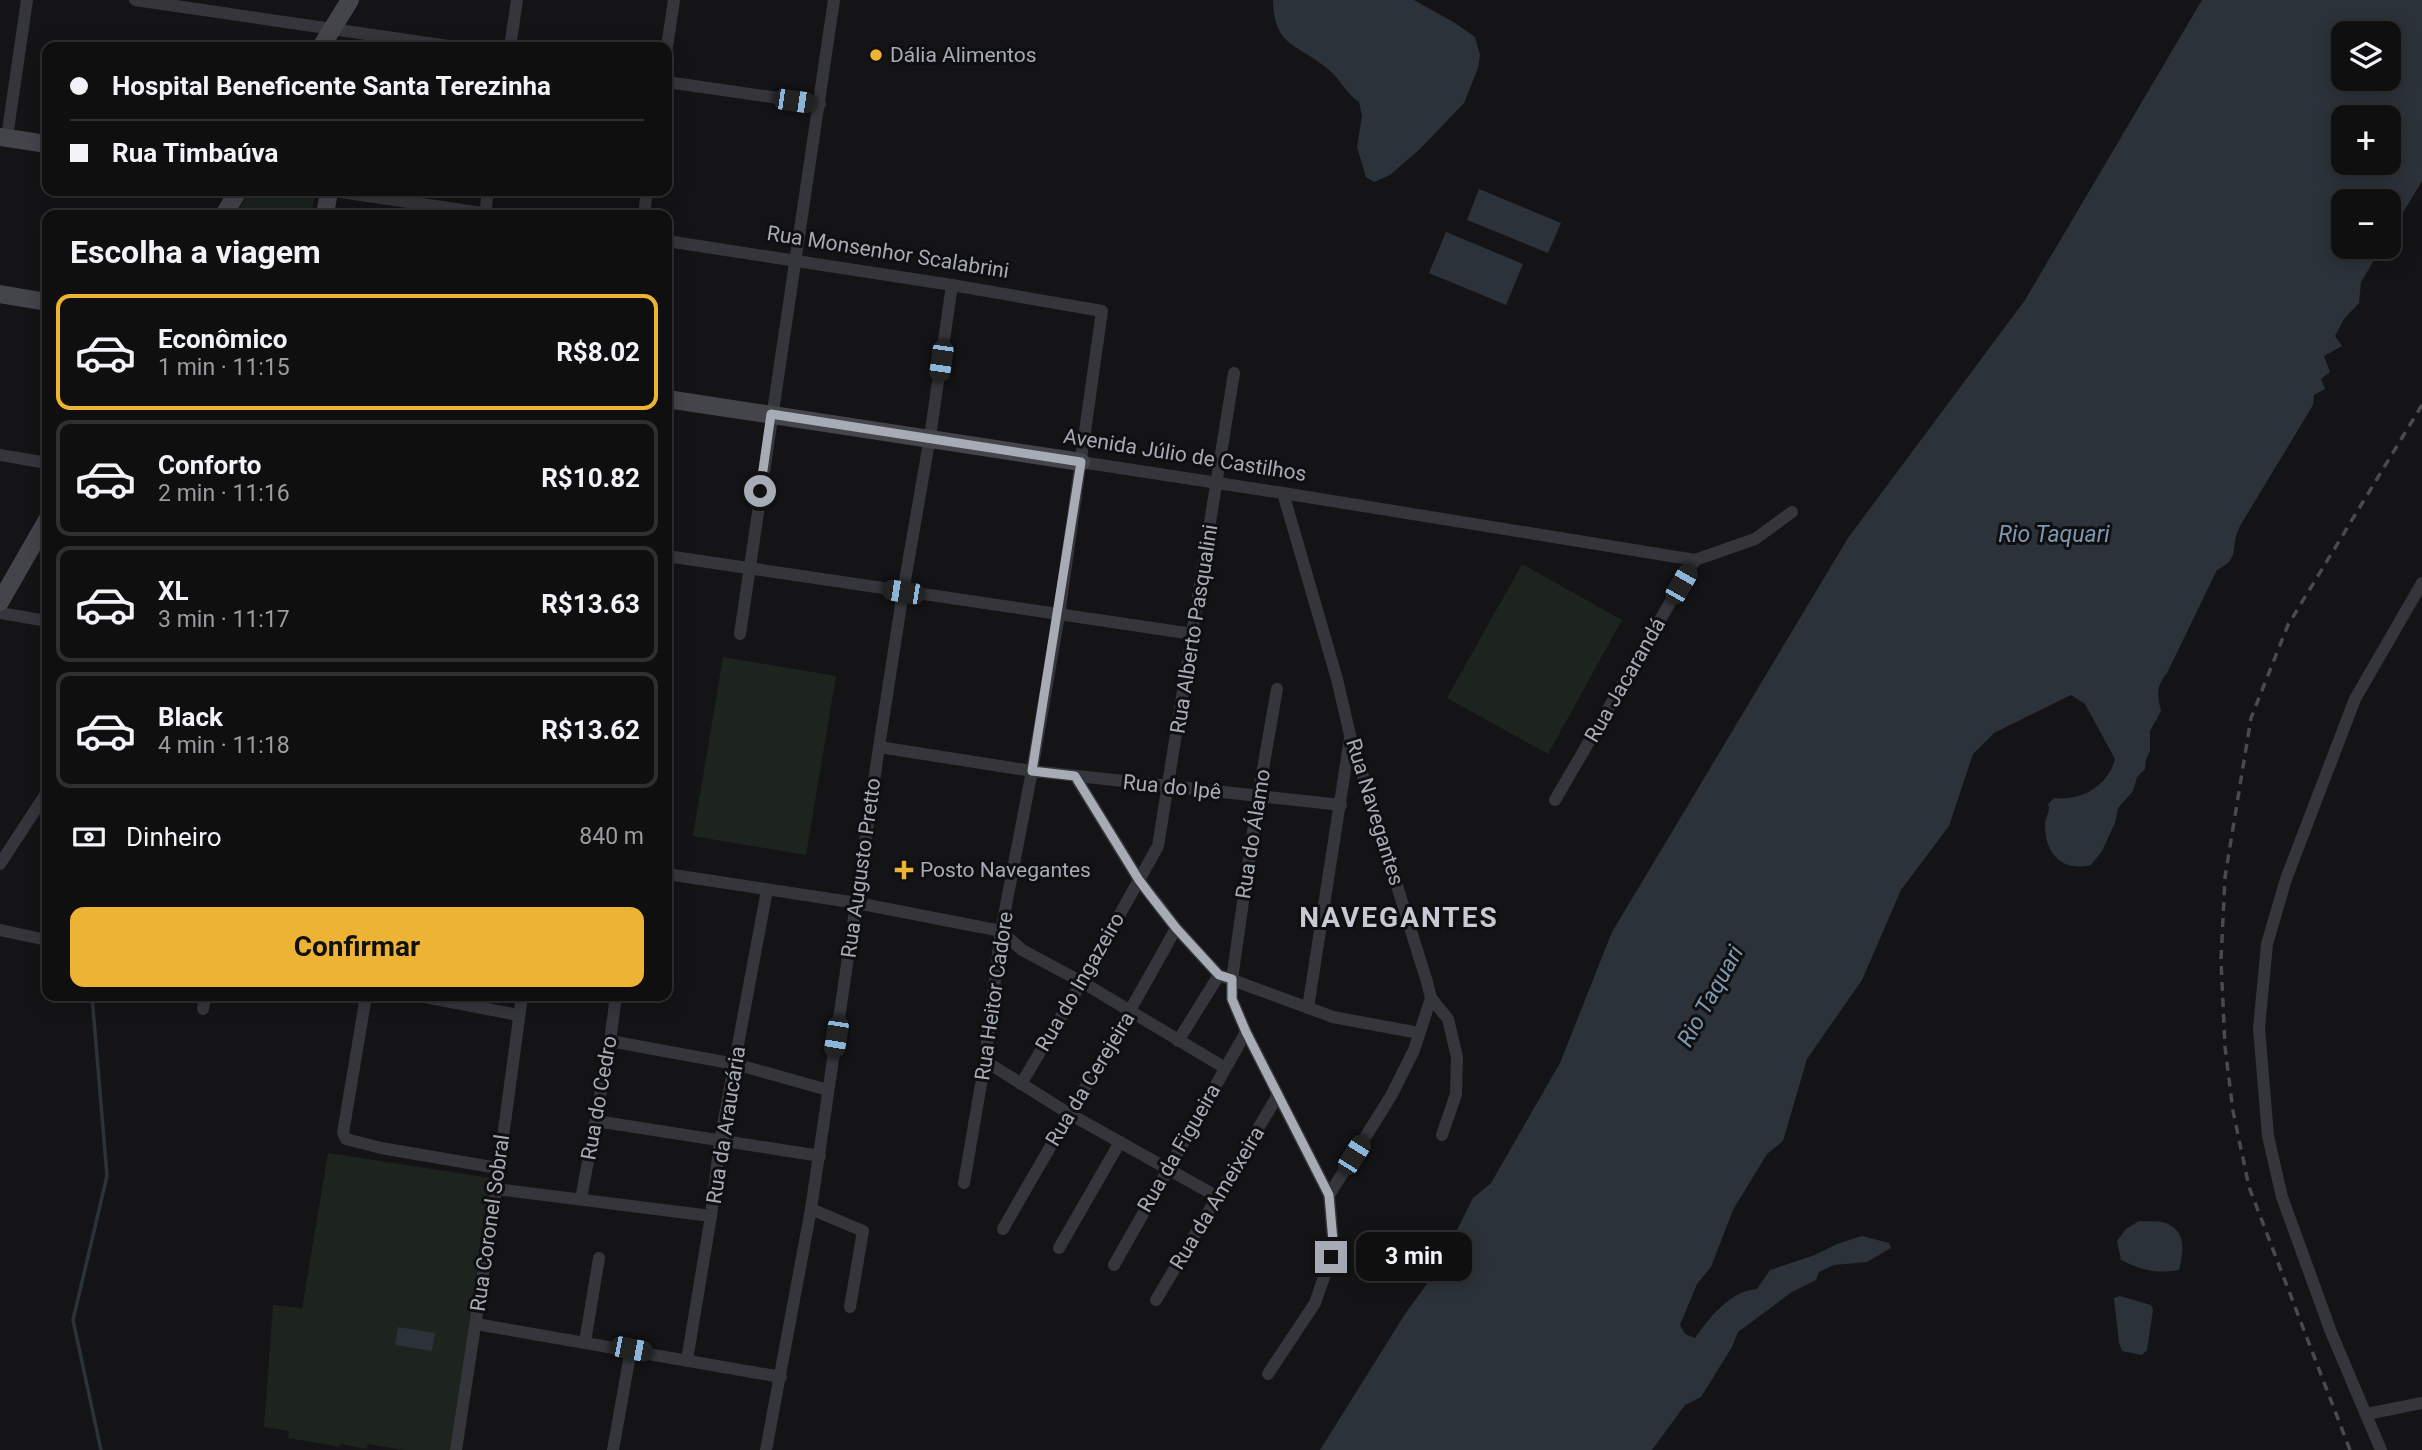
<!DOCTYPE html>
<html lang="pt">
<meta charset="utf-8">
<style>
body{margin:0;font-family:Roboto,sans-serif;background:#1d1d1e;color:#f1f3f6;height:100vh;display:flex;flex-direction:column;font-size:26px;white-space:nowrap}
*{box-sizing:border-box;margin:0}
p{font-size:23px;color:#9b9c9f}
.icon{flex:none;width:38px;height:38px;fill:none;stroke:currentColor;stroke-width:2;stroke-linecap:round;stroke-linejoin:round}
.map{position:relative;flex:1;overflow:hidden}
.sheet{position:absolute;left:42px;top:210px;width:630px;height:791px;display:flex;flex-direction:column;background:#0f0f10;border-radius:14px;box-shadow:0 4px 18px #0003,0 0 0 2px #2f2f30}
.sheet>*{flex:none}
.banner{position:absolute;left:42px;top:42px;width:630px;height:154px;border-radius:14px;box-shadow:0 4px 18px #0003,0 0 0 2px #2f2f30;display:grid;align-content:center;height:154px;padding:0 28px;background:#0f0f10}
.controls{position:absolute;left:2331px;top:21px;display:grid;gap:14px}
.controls a{display:grid;place-items:center;width:70px;height:70px;border-radius:14px;background:#0f0f10;box-shadow:0 4px 18px #0003,0 0 0 2px #2f2f30;font-size:35px}
.end{position:absolute;width:32px;height:32px;margin:-16px;border:9px solid #a6abb6;background:#111;box-shadow:0 0 0 4px #111}
.from{border-radius:50%}
.bubble{position:absolute;height:49px;border-radius:14px;background:#0f0f10;box-shadow:0 4px 18px #0003,0 0 0 2px #2f2f30;font-size:23px;font-weight:700;line-height:49px;text-align:center}
.car{position:absolute;width:21px;height:42px;margin:-21px -10px;border-radius:9px;box-shadow:0 0 5px 2px #0007;background:linear-gradient(#222 24%,#8ab4d8 0 40%,#222 0 76%,#8ab4d8 0 86%,#222 0)}
.banner b{display:flex;align-items:center;gap:24px;height:66px;font-size:26px}
.banner b+b{border-top:2px solid #2f2f30}
.banner i{width:18px;height:18px;background:#f1f3f6}
ul{padding:0;list-style:none}
li{display:flex;align-items:center;gap:21px;height:116px;margin:0 14px 10px;padding:0 14px;border:4px solid #2f2f30;border-radius:14px}
li div{flex:1}
li b{display:block;font-size:26px}
li em{font-style:normal;font-weight:700}
li.active{border-color:#edb335}
li>.icon{width:63px;height:63px;stroke-width:1.5}
h2{padding:0 28px;font-size:32px;line-height:84px}
.pay{display:flex;align-items:center;gap:18px;height:77px;padding:0 28px;font-size:26px}
.pay p{margin-inline-start:auto}
.button{display:flex;gap:14px;margin-top:auto;padding:14px 28px}
.button a{flex:1;height:80px;border-radius:14px;background:#edb335;color:#111;font-size:28px;font-weight:700;line-height:80px;text-align:center}
.map>svg:first-child{display:block}
.green{fill:#1c241d}
.water{fill:#2b3239;fill-rule:evenodd}
.lines{fill:none;stroke-linecap:round;stroke-linejoin:round}
.stream{stroke:#2b3239;stroke-width:3.5}
.street{stroke:#35363b;stroke-width:12}
.secondary{stroke:#43454b;stroke-width:18}
.rail{stroke:#484a50;stroke-width:3.5;stroke-dasharray:9 7;stroke-linecap:butt}
.route{stroke:#a6abb6;stroke-width:9}
.poi-dot{fill:#edb335;stroke:#0f0f11;stroke-width:2.5}
.labels{text-anchor:middle;stroke-width:6;stroke-linejoin:round;paint-order:stroke}
.poi-label{font-size:21px;fill:#a6abb6;stroke:#0f0f11;text-anchor:start}
.street-label{font-size:21px;fill:#a6abb6;stroke:#0f0f11}
.water-label{font-size:23px;font-style:italic;fill:#7e98b0;stroke:#0f0f11}
.district-label{font-size:28px;font-weight:bold;letter-spacing:2px;fill:#c7cad2;stroke:#0f0f11}
</style>
<div class="map">
<svg width="2422" height="1450" viewBox="0 0 2422 1450">
<rect width="100%" height="100%" fill="#141416"/>
<!-- green -->
<g class="green">
<polygon points="249,191 315,198 310,215 236,214"/>
<polygon points="1522,564 1622,620 1548,754 1447,698"/>
<polygon points="723,657 836,676 806,855 693,836"/>
<polygon points="328,1153 490,1178 462,1376 450,1450 404,1450 368,1444 366,1449 341,1444 340,1447 288,1438 289,1431 264,1427 273,1305 302,1308"/>
</g>
<!-- water -->
<g class="water">
<path d="M1273,0H1414L1455,23L1475,37L1480,55L1478,68L1464,103L1421,148L1390,175L1374,182L1366,177L1357,147L1362,116L1359,102C1346,93 1340,79 1328,69C1298,44 1274,47 1273,0Z"/>
<path d="M2202,0H2422V181L2389,236V201H2343V247H2382L2361,282L2359,303L2344,319L2335,336L2342,346L2324,356L2330,372L2321,379L2325,389L2314,395L2313,405L2240,526C2229,547 2242,558 2217,570L2167,673C2156,687 2157,694 2161,711L2150,731V751L2146,759L2145,769L2137,777L2133,791L2118,808L2115,823L2102,851L2091,865C2062,872 2045,854 2045,825C2045,816 2051,812 2048,804L2054,798C2082,801 2108,786 2115,759L2085,704L2071,695L1994,733L1973,754L1949,826L1901,890L1862,980L1807,1059L1783,1141L1767,1154L1733,1210L1711,1267L1697,1284L1680,1325L1685,1334L1695,1338C1710,1317 1730,1291 1757,1289L1770,1270L1815,1255L1837,1244L1862,1236L1889,1243L1891,1248L1867,1262L1834,1265L1819,1272L1816,1280L1792,1292L1738,1332L1732,1347L1701,1397L1685,1405L1652,1450H1320L1405,1314L1437,1270L1473,1198L1491,1183L1560,1063L1612,932L1848,538L2025,300ZM2343,33H2389V79H2343ZM2343,117H2389V163H2343Z"/>
<polygon points="1479,189 1561,223 1548,253 1467,220"/>
<polygon points="1446,232 1523,264 1506,305 1429,273"/>
<path d="M2139,1221C2148,1222 2160,1220 2168,1224C2187,1233 2183,1253 2179,1270C2156,1274 2141,1270 2121,1260L2117,1241L2126,1229Z"/>
<polygon points="2120,1296 2151,1305 2153,1310 2147,1350 2142,1355 2122,1351 2119,1343 2114,1298"/>
<polygon points="398,1327 435,1333 432,1351 395,1345"/>
</g>
<g class="lines">
<!-- stream -->
<polyline class="stream" points="92,996 107,1176 73,1320 101,1450"/>
<!-- street -->
<g class="street">
<polyline points="135,0 455,47"/>
<polyline points="510,47 517,0"/>
<polyline points="667,47 674,0"/>
<polyline points="667,82 820,104"/>
<polyline points="7,137 27,0"/>
<polyline points="334,191 496,215"/>
<polyline points="485,215 488,191"/>
<polyline points="644,215 647,191"/>
<polyline points="667,241 952,285 1102,311 1059,615 1032,771 1001,931 985,1061 964,1183"/>
<polyline points="0,455 47,463"/>
<polyline points="1081,462 1283,493 1695,560 1755,539 1792,512"/>
<polyline points="1283,493 1337,679 1350,735 1427,982 1431,998 1414,1050 1391,1096 1329,1195"/>
<polyline points="667,556 1193,634"/>
<polyline points="0,613 47,621"/>
<polyline points="740,634 834,0"/>
<polyline points="879,747 1032,771 1341,805"/>
<polyline points="1075,776 1139,880 1176,928 1219,975 1333,1017 1419,1033"/>
<polyline points="1555,800 1695,560"/>
<polyline points="0,864 47,792"/>
<polyline points="667,874 857,903 1001,931 1022,950 1082,982 1225,1068"/>
<polyline points="0,930 47,940"/>
<polyline points="366,996 343,1133 346,1139 381,1148 498,1168"/>
<polyline points="420,996 518,1015"/>
<polyline points="1431,998 1448,1019 1457,1057 1456,1094 1442,1135"/>
<polyline points="1308,1008 1350,738"/>
<polyline points="203,1009 205,996"/>
<polyline points="610,1041 735,1064 828,1090"/>
<polyline points="1178,1041 1219,975"/>
<polyline points="985,1061 1068,1113 1216,1196"/>
<polyline points="1021,1084 1082,982 1158,846 1234,373"/>
<polyline points="596,1121 820,1156"/>
<polyline points="496,1189 711,1216"/>
<polyline points="581,1199 610,1041 616,996"/>
<polyline points="811,1209 863,1231 850,1307"/>
<path d="M1003,1229C1060,1128 1121,1030 1176,928"/>
<polyline points="1059,1248 1120,1142"/>
<polyline points="1114,1265 1246,1032"/>
<polyline points="1156,1300 1278,1095"/>
<polyline points="476,1324 781,1377"/>
<polyline points="585,1342 599,1258"/>
<polyline points="687,1360 711,1216 720,1141 767,890"/>
<polyline points="1268,1374 1315,1303 1331,1257 1333,1241 1329,1195 1246,1032 1232,999 1232,979 1258,797 1277,689"/>
<polyline points="2367,1414 2422,1403"/>
<polyline points="456,1450 496,1189 522,996"/>
<polyline points="613,1450 631,1349"/>
<polyline points="766,1450 811,1209 879,747 903,592 930,437 952,285"/>
<polyline points="2381,1450 2331,1332 2282,1197 2268,1136 2259,1028 2267,944 2286,879 2355,699 2422,583"/>
</g>
<!-- secondary -->
<g class="secondary">
<polyline points="321,47 350,0"/>
<polyline points="0,137 47,144"/>
<polyline points="224,215 238,191"/>
<polyline points="325,215 329,191"/>
<polyline points="0,294 47,302"/>
<polyline points="667,399 1081,462"/>
<polyline points="0,602 47,520"/>
</g>
<!-- rail -->
<polyline class="rail" points="2350,1450 2249,1187 2233,1111 2225,1047 2221,960 2225,877 2251,718 2288,625 2422,405"/>
</g>
<g class="lines">
<!-- route -->
<polyline class="route" points="760,491 771,414 1081,462 1032,771 1075,776 1139,880 1151,896 1176,928 1219,975 1232,979 1232,999 1246,1032 1329,1195 1333,1241 1331,1257"/>
</g>
<!-- markers -->
<g class="poi-dot">
<circle cx="876" cy="55" r="7"/>
<path d="M900.5 859.5h7v7h7v7h-7v7h-7v-7h-7v-7h7z"/>
</g>
<g class="labels">
<!-- poi labels -->
<g class="poi-label">
<text x="890" y="62">Dália Alimentos</text>
<text x="920" y="877">Posto Navegantes</text>
</g>
<!-- street labels -->
<g class="street-label">
<text transform="translate(888 252) rotate(9)" y="7">Rua Monsenhor Scalabrini</text>
<text transform="translate(1185 455) rotate(9)" y="7">Avenida Júlio de Castilhos</text>
<text transform="translate(1194 629) rotate(-81)" y="7">Rua Alberto Pasqualini</text>
<text transform="translate(1625 680) rotate(-60)" y="7">Rua Jacarandá</text>
<text transform="translate(1172 787) rotate(6)" y="7">Rua do Ipê</text>
<text transform="translate(1375 812) rotate(73)" y="7">Rua Navegantes</text>
<text transform="translate(1253 834) rotate(-81)" y="7">Rua do Álamo</text>
<text transform="translate(861 868) rotate(-82)" y="7">Rua Augusto Pretto</text>
<text transform="translate(1080 982) rotate(-60)" y="7">Rua do Ingazeiro</text>
<text transform="translate(994 996) rotate(-82)" y="7">Rua Heitor Cadore</text>
<text transform="translate(1090 1079) rotate(-59)" y="7">Rua da Cerejeira</text>
<text transform="translate(599 1098) rotate(-80)" y="7">Rua do Cedro</text>
<text transform="translate(726 1125) rotate(-81)" y="7">Rua da Araucária</text>
<text transform="translate(1179 1148) rotate(-60)" y="7">Rua da Figueira</text>
<text transform="translate(1217 1198) rotate(-59)" y="7">Rua da Ameixeira</text>
<text transform="translate(490 1223) rotate(-82)" y="7">Rua Coronel Sobral</text>
</g>
<!-- water labels -->
<g class="water-label">
<text x="2054" y="542">Rio Taquari</text>
<text transform="translate(1710 996) rotate(-61)" y="8">Rio Taquari</text>
</g>
<!-- district labels -->
<g class="district-label">
<text x="1399" y="927">NAVEGANTES</text>
</g>
</g>
</svg>
<div class="controls">
<a><svg class="icon" aria-label="layers" viewBox="0 0 24 24"><path d="M12 4l9 5-9 5-9-5zM3 14l9 5 9-5"/></svg></a>
<a>+</a>
<a>−</a>
</div>
<i class="end from" style="left:760px;top:491px"></i>
<i class="end" style="left:1331px;top:1257px"></i>
<div class="bubble" style="left:1356px;top:1232px;width:116px">3 min</div>
<i class="car" style="left:794px;top:101px;rotate:98deg"></i>
<i class="car" style="left:941px;top:361px;rotate:188deg"></i>
<i class="car" style="left:1681px;top:584px;rotate:30deg"></i>
<i class="car" style="left:903px;top:592px;rotate:279deg"></i>
<i class="car" style="left:836px;top:1037px;rotate:189deg"></i>
<i class="car" style="left:1354px;top:1155px;rotate:32deg"></i>
<i class="car" style="left:631px;top:1349px;rotate:101deg"></i>
<div class="banner">
<b><i class="from"></i>Hospital Beneficente Santa Terezinha</b>
<b><i></i>Rua Timbaúva</b>
</div>
<section class="sheet">
<h2>Escolha a viagem</h2>
<ul>
<li class="active"><svg class="icon" aria-label="car" viewBox="0 0 24 24"><path d="M5 17H2v-5l4-1 3-4h7l3 4 3 1v5h-3M9 17h6M6 11h13"/><circle cx="7" cy="17" r="2"/><circle cx="17" cy="17" r="2"/></svg><div><b>Econômico</b><p>1 min · 11:15</p></div><em>R$8.02</em></li>
<li><svg class="icon" aria-label="car" viewBox="0 0 24 24"><path d="M5 17H2v-5l4-1 3-4h7l3 4 3 1v5h-3M9 17h6M6 11h13"/><circle cx="7" cy="17" r="2"/><circle cx="17" cy="17" r="2"/></svg><div><b>Conforto</b><p>2 min · 11:16</p></div><em>R$10.82</em></li>
<li><svg class="icon" aria-label="car" viewBox="0 0 24 24"><path d="M5 17H2v-5l4-1 3-4h7l3 4 3 1v5h-3M9 17h6M6 11h13"/><circle cx="7" cy="17" r="2"/><circle cx="17" cy="17" r="2"/></svg><div><b>XL</b><p>3 min · 11:17</p></div><em>R$13.63</em></li>
<li><svg class="icon" aria-label="car" viewBox="0 0 24 24"><path d="M5 17H2v-5l4-1 3-4h7l3 4 3 1v5h-3M9 17h6M6 11h13"/><circle cx="7" cy="17" r="2"/><circle cx="17" cy="17" r="2"/></svg><div><b>Black</b><p>4 min · 11:18</p></div><em>R$13.62</em></li>
</ul>
<div class="pay"><svg class="icon" aria-label="cash" viewBox="0 0 24 24"><path d="M3 7h18v10H3z"/><circle cx="12" cy="12" r="2"/></svg>Dinheiro<p>840 m</p></div>
<div class="button"><a>Confirmar</a></div>
</section>
</div>
